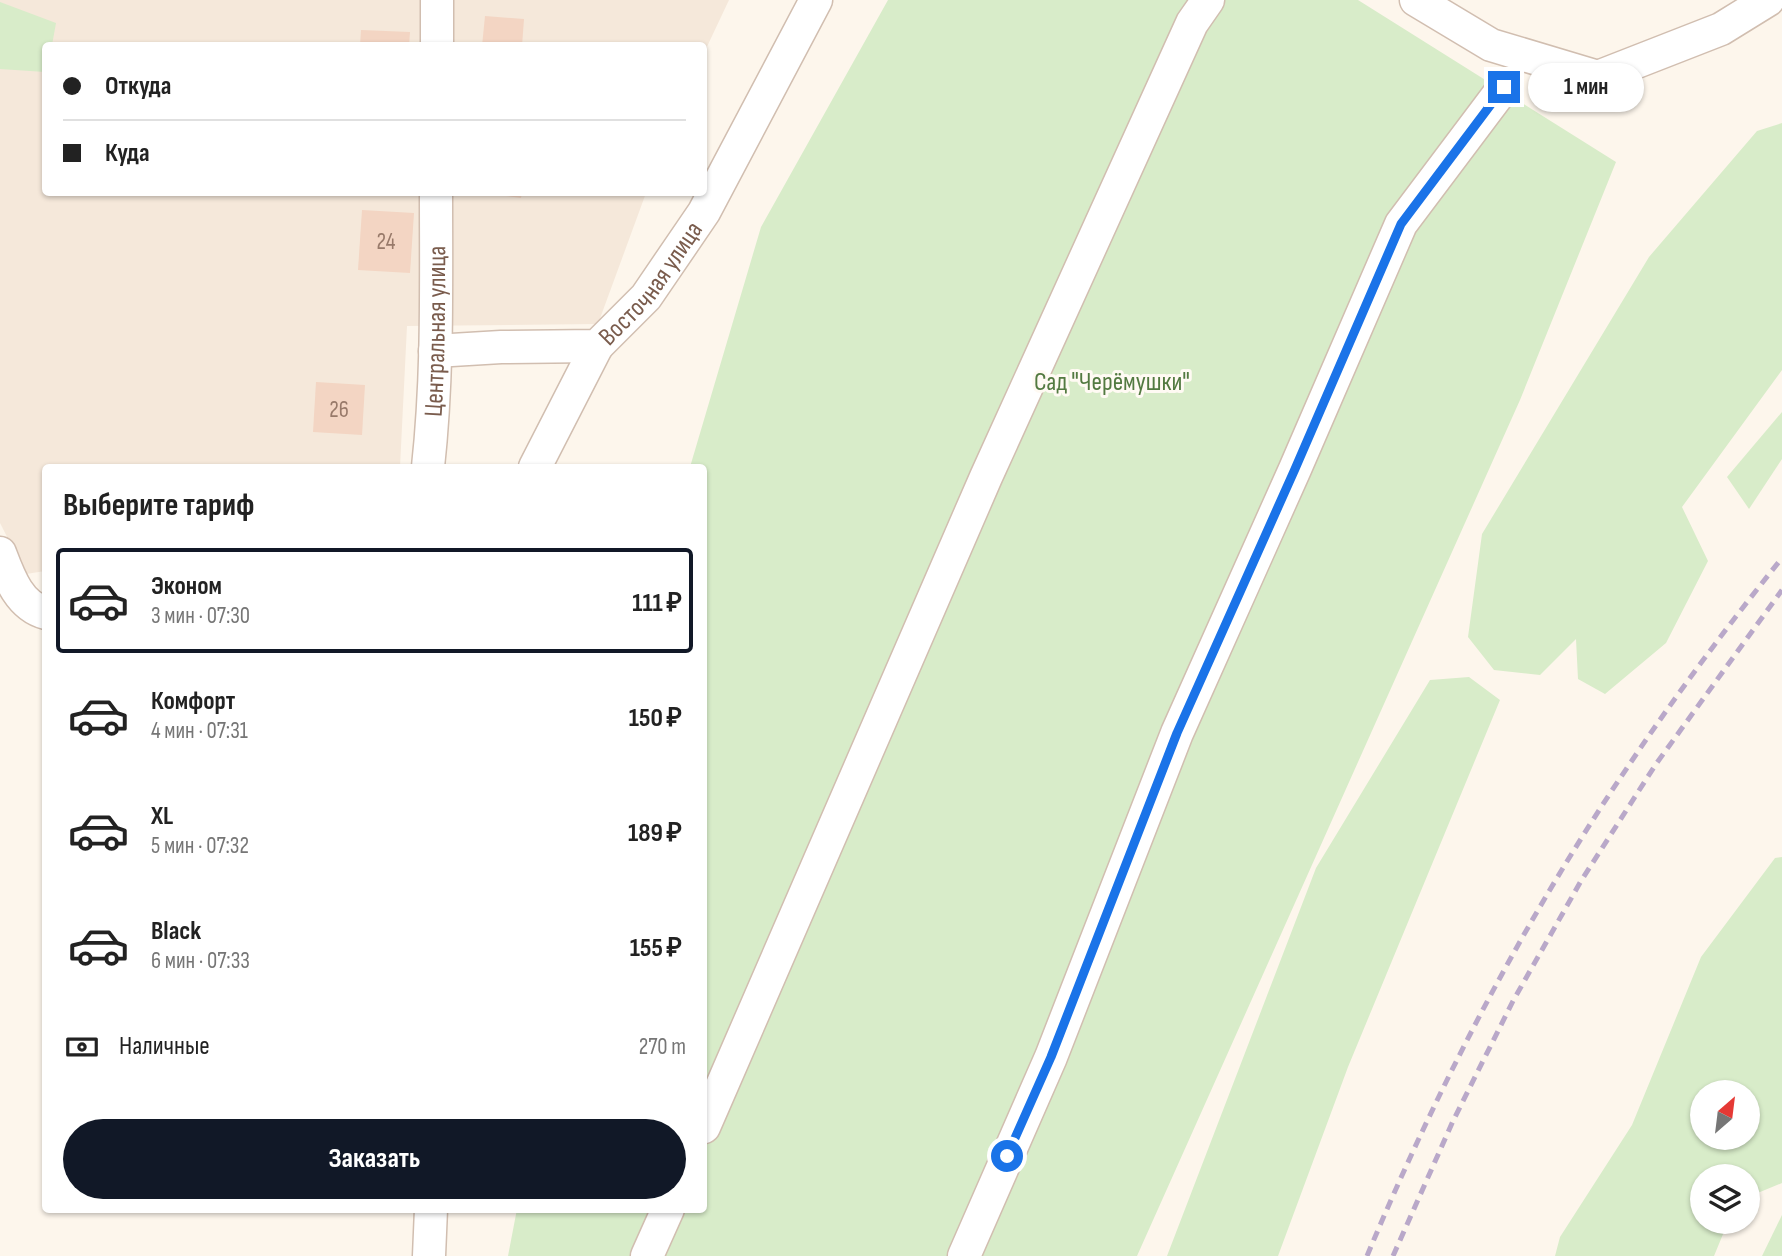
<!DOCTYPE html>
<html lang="ru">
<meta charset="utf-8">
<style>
body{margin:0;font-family:"Sofia Sans Condensed",sans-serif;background:#f6f6f6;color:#222;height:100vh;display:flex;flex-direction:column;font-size:26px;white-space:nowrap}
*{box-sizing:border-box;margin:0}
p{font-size:23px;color:#767676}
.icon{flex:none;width:38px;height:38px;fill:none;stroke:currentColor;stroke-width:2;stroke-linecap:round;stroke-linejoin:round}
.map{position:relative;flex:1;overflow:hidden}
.side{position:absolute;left:42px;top:464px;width:665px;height:749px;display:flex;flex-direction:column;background:#fff;border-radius:7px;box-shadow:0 2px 5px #0004}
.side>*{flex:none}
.hud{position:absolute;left:42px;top:42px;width:665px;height:154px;border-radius:7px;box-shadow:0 2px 5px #0004;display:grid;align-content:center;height:154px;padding:0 21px;background:#fff}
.needle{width:46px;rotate:28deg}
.fabs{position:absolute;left:1690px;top:1080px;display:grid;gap:14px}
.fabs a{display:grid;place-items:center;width:70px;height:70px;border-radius:50%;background:#fff;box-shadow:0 2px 5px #0004;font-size:35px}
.end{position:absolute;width:32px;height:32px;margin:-16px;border:9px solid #1a73e8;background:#fff;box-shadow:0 0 0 4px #fff}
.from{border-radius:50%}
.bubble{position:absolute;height:49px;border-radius:24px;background:#fff;box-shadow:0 2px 5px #0004;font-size:23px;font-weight:700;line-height:49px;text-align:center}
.hud b{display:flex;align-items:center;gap:24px;height:66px;font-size:26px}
.hud b+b{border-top:2px solid #e0e0e0}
.hud i{width:18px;height:18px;background:#222}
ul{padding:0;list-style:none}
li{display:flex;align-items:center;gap:21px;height:105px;margin:0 14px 10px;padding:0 7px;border:4px solid transparent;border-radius:7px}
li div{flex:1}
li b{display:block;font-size:26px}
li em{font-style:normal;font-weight:700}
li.active{border-color:#111827}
li>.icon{width:63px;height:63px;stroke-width:1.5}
h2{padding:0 21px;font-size:32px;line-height:84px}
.pay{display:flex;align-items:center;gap:18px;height:77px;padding:0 21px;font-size:26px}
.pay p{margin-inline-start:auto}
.action{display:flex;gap:14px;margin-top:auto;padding:14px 21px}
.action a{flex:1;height:80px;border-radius:42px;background:#111827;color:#fff;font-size:28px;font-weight:700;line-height:80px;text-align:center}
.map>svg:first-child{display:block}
.residential{fill:#f5e8da}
.green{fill:#d8ecc9;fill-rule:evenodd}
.building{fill:#f3d5c3}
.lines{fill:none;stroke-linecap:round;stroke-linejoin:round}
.minor-casing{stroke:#d1beb0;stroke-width:35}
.minor{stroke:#fff;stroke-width:32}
.rail{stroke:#b9a8c9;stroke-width:5;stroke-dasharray:10 7;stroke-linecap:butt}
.route{stroke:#1a73e8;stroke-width:9}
.labels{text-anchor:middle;stroke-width:6;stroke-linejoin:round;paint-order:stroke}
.number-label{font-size:23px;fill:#987a6a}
.street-label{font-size:26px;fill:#7a5c4d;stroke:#fffaf3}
.park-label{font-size:26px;fill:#537a41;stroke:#fffaf3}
</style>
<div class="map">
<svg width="1782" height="1256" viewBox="0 0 1782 1256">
<rect width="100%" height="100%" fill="#fdf6ec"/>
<!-- residential -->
<polygon class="residential" points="0,0 729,0 704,53 704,46 46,46 46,192 646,193 598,324 407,326 400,467 46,467 45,571 26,574 0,523"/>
<!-- green -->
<g class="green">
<polygon points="888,0 1358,0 1616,162 1520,400 1137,1256 508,1256 517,1209 704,1209 704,467 690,467 761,227"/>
<polygon points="0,2 56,23 52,45 46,46 45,72 0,69"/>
<polygon points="1782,123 1782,370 1682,507 1708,561 1666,643 1605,694 1578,679 1576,639 1540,675 1494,670 1468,637 1482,534 1649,257 1757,131"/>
<polygon points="1782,412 1782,459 1749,509 1727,477"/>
<polygon points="1469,677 1500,700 1348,1067 1278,1256 1167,1256 1316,868 1430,680"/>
<path d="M1782,857V1183L1748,1197V1176H1703V1222H1728L1714,1256H1555L1560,1237L1632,1125L1701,957L1775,858ZM1748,1092V1138H1703V1092Z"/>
<polygon points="1782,1215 1782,1256 1762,1256"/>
</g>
<!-- building -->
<g class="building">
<polygon points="485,16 524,19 522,46 482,46"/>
<polygon points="361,30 410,32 409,46 360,46"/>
<polygon points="493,192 522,192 521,198 492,194"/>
<polygon points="362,210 414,213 410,273 358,270"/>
<polygon points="316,382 365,385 362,435 313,432"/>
</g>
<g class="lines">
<!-- minor casing -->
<g class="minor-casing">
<g id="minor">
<polyline points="1416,0 1491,45 1598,77 1721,29 1768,0"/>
<polyline points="437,46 437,0"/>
<path id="s1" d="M435,351L501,347L597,346L646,297L704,212L816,0"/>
<path id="s2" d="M428,467C438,376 436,284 436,192"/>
<polyline points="535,467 597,346"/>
<path d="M0,553C9,577 19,606 46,613"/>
<polyline points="704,1127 986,477 1192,23 1208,0"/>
<polyline points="429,1256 431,1209"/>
<polyline points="647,1256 668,1209"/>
<polyline points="964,1256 1051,1057 1177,733 1295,469 1401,224 1504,87"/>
</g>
</g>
<!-- minor -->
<use href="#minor" class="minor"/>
<!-- rail -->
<g class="rail">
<path d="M1367,1256C1438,1086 1527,915 1631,762C1678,692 1729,624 1782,558"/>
<polyline points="1393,1256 1453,1121 1513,1001 1581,881 1656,764 1782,590"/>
</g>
</g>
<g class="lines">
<!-- route -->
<polyline class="route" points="1007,1156 1051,1057 1177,733 1295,469 1401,224 1504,87"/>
</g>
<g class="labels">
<!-- number labels -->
<g class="number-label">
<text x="386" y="249">24</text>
<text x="339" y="417">26</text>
</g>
<!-- street labels -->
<g class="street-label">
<text dy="9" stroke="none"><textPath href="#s1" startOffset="245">Восточная улица</textPath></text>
<text dy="9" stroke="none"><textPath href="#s2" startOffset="136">Центральная улица</textPath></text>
</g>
<!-- park labels -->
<g class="park-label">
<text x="1112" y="390">Сад "Черёмушки"</text>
</g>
</g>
</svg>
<div class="fabs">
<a><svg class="needle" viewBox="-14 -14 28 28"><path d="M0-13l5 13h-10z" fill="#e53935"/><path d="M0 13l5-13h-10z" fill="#767676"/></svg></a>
<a><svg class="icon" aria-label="layers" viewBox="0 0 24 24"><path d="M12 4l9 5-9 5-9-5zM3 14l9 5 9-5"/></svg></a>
</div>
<i class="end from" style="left:1007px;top:1156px"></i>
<i class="end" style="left:1504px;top:87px"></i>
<div class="bubble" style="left:1528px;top:63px;width:116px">1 мин</div>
<div class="hud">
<b><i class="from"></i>Откуда</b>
<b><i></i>Куда</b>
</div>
<section class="side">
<h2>Выберите тариф</h2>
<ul>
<li class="active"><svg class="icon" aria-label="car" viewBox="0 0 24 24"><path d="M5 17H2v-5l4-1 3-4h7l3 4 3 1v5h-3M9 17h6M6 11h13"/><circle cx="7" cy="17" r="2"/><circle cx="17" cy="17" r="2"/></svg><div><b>Эконом</b><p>3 мин · 07:30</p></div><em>111 ₽</em></li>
<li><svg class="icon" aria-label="car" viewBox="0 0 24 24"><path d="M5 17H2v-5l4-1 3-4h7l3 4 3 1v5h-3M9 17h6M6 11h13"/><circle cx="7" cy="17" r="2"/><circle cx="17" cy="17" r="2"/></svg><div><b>Комфорт</b><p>4 мин · 07:31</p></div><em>150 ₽</em></li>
<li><svg class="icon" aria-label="car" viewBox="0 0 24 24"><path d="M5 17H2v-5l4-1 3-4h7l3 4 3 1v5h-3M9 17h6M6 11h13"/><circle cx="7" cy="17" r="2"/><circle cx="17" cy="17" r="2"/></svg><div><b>XL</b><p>5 мин · 07:32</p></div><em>189 ₽</em></li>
<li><svg class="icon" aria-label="car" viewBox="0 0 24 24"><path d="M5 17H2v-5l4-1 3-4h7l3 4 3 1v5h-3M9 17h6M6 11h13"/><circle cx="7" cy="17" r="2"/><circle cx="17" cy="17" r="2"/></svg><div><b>Black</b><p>6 мин · 07:33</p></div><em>155 ₽</em></li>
</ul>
<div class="pay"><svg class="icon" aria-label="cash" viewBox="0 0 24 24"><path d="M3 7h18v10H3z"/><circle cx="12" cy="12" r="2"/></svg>Наличные<p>270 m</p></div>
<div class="action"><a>Заказать</a></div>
</section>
</div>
